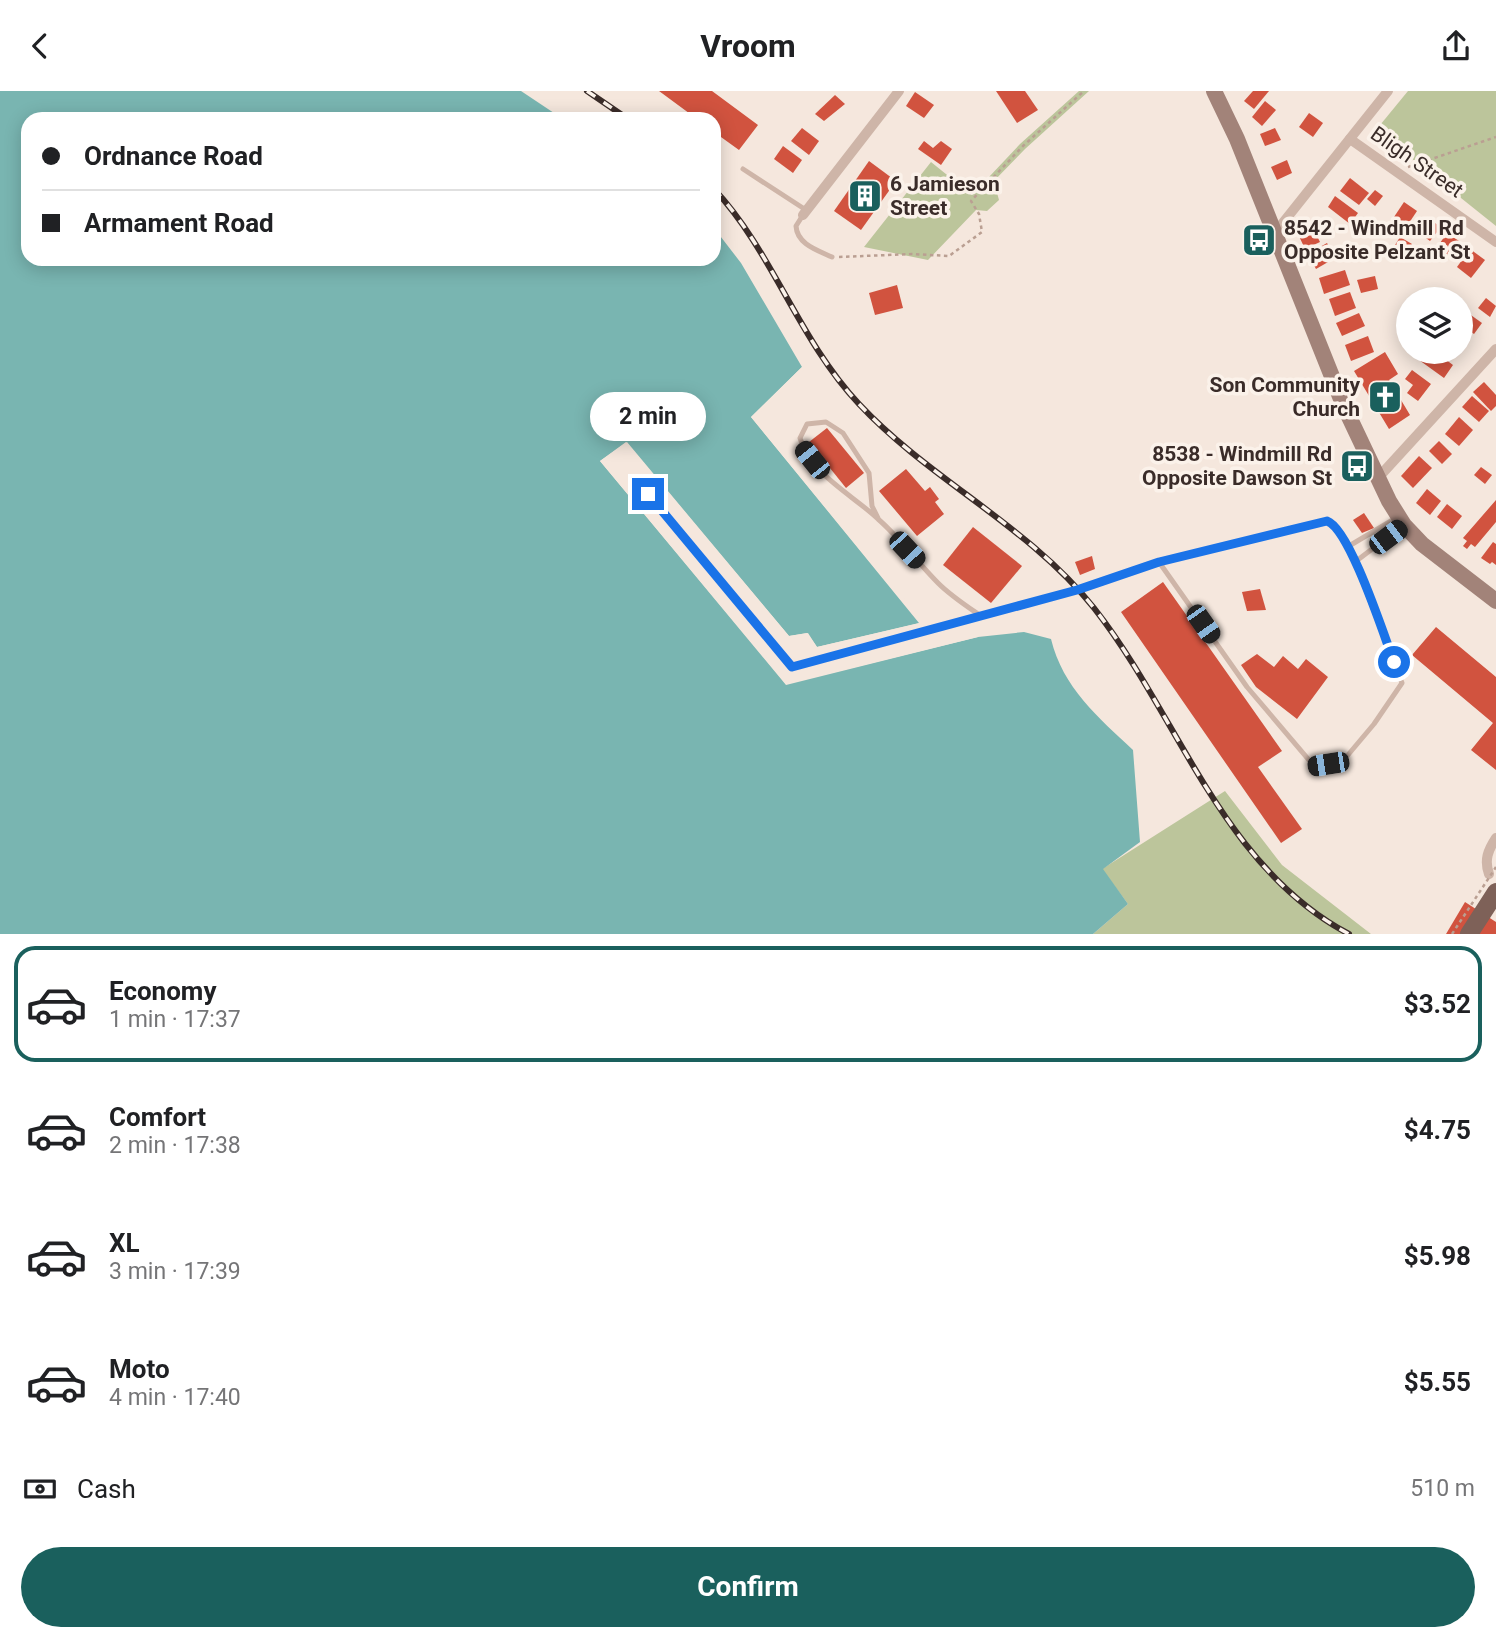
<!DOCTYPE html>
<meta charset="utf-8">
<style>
body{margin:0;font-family:Roboto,sans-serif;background:#f2f2f2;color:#202124;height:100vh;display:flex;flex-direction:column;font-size:26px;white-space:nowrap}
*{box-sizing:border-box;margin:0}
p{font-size:23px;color:#757577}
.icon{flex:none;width:38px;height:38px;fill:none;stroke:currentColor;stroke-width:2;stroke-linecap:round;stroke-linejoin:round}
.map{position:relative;height:843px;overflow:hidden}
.sheet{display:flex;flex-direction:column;background:#fff;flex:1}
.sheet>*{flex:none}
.top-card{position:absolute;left:21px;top:21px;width:700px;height:154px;border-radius:21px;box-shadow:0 4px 18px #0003;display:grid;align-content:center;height:154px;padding:0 21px;background:#fff}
.fabs{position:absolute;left:1396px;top:196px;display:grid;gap:14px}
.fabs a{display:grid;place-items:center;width:77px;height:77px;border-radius:50%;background:#fff;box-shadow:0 4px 18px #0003;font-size:35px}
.end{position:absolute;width:32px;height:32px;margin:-16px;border:9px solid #1a73e8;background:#fff;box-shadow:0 0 0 4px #fff}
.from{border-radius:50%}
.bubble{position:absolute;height:49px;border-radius:24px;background:#fff;box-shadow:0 4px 18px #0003;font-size:23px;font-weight:700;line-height:49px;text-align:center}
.car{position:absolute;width:21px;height:42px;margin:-21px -10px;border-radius:9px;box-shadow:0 0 5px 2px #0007;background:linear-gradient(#222 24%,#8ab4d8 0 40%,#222 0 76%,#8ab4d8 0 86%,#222 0)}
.top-card b{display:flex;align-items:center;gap:24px;height:66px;font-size:26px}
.top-card b+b{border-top:2px solid #e0e0e0}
.top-card i{width:18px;height:18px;background:#202124}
ul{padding:12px 0 0;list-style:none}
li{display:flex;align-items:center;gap:21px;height:116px;margin:0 14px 10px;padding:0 7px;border:4px solid transparent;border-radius:21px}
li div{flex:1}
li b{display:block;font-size:26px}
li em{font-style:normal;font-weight:700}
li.current{border-color:#1a605d}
li>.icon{width:63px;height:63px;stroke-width:1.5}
.pay{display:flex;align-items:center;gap:18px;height:77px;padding:0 21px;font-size:26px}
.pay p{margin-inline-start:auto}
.button{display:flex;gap:14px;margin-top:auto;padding:14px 21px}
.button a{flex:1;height:80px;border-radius:42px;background:#1a605d;color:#fff;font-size:28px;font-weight:700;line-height:80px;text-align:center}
header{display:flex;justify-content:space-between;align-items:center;height:91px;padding:0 21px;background:#fff;font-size:32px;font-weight:700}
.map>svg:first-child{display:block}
.green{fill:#bcc59b}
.water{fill:#79b5b1}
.pier{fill:#f5e7dd}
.building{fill:#d1533f}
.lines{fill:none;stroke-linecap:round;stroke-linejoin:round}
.path{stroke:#ba9f92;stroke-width:2.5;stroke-dasharray:3.5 3.5;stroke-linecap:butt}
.service{stroke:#ceb5a8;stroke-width:5}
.minor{stroke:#ceb5a8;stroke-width:10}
.secondary{stroke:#a28379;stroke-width:16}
.primary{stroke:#7e6158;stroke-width:18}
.rail-casing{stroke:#3a2c29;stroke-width:6}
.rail{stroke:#fbf2ea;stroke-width:3.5;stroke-dasharray:10;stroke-linecap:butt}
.path-bridge{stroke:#ba9f92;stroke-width:2.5;stroke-dasharray:3.5 3.5;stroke-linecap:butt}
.route{stroke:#1a73e8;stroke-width:9}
.labels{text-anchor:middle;stroke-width:7;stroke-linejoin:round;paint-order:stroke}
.street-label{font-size:21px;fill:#3a2c29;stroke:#fbf2ea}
.poi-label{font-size:21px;font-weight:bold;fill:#3a2c29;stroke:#fbf2ea;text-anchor:start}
</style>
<header><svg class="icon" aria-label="back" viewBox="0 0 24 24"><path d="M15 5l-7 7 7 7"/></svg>Vroom<svg class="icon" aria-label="share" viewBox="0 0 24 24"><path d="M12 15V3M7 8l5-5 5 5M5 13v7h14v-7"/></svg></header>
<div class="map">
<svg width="1496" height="843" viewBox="0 0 1496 843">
<rect width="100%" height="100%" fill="#f5e7dd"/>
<!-- green -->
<g class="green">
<polygon points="1079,0 1089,0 1025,58 991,93 996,98 999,109 987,120 976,119 928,169 864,156 931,71 972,104 1020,53"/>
<polygon points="1408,0 1496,0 1496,135 1376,39"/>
<polygon points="1225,700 1282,774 1371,843 1093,843 1128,813 1102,778"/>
</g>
<!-- water -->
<path class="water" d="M0,0H521L563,28H28V168H714V137L741,172L802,276L751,326L920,532L817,556L807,542L789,545L627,351L600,370L786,593L978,546L1024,541L1051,548C1063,597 1098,626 1133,659L1140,751L1103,778L1128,813L1093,843H0Z"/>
<!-- pier -->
<polygon class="pier" points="802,276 804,279 756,326 922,529 921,535 818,559 806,546 788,548 626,356 605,371 788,590 962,545 976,542 978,546 786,594 600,370 626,351 789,545 808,542 817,556 919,532 751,326"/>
<!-- building -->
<g class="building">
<polygon points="659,0 712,0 758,34 739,59 714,41 714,28 697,28"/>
<polygon points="996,0 1025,0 1038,19 1017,32"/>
<polygon points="1253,0 1269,0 1254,18 1244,10"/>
<polygon points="915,1 934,14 924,27 906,15"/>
<polygon points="835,4 845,13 824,30 815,23"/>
<polygon points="1265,10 1276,19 1262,35 1252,26"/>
<polygon points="1309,22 1323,32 1313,46 1299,36"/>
<polygon points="802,37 819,50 809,64 791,50"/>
<polygon points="1275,37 1281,49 1265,55 1260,43"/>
<polygon points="924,50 933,57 941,50 952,58 941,74 918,58"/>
<polygon points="783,55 802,69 793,82 774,68"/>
<polygon points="1287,69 1292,82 1277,89 1271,76"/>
<polygon points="869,70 896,90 861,139 834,120"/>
<polygon points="1350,87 1369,102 1359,114 1340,100"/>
<polygon points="1375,99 1383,105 1375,115 1367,108"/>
<polygon points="1335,105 1358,122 1350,133 1328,116"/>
<polygon points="1404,111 1417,120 1407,135 1394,126"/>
<polygon points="1429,128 1441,136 1430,150 1419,142"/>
<polygon points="1313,137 1320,151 1305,158 1298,143"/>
<polygon points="1447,142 1459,150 1445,171 1439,169 1440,167 1433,162"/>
<polygon points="1400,146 1412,153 1404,167 1392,159"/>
<polygon points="1327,152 1335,167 1316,178 1308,163"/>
<polygon points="1470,158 1485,169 1471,187 1457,176"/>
<polygon points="1345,179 1350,194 1324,203 1319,187"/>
<polygon points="1375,185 1378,198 1361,202 1357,189"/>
<polygon points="897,194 903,217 875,224 869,202"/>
<polygon points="1350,201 1356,217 1335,225 1329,208"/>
<polygon points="1486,207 1496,215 1490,226 1478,217"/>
<polygon points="1461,217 1482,232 1474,243 1461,234"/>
<polygon points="1359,222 1365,235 1342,245 1336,232"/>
<polygon points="1368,245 1374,261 1351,270 1345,254"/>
<polygon points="1385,261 1398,283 1389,289 1410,324 1389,338 1354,280"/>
<polygon points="1425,261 1432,266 1437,262 1453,274 1444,287 1419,269"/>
<polygon points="1412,279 1431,293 1418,310 1407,302 1413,294 1405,288"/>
<polygon points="1484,291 1496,304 1496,315 1491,320 1473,301"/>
<polygon points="1472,305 1489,320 1479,331 1462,316"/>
<polygon points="1459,326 1473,339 1459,355 1445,343"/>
<polygon points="827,337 864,382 846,397 809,351"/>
<polygon points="1439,350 1452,363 1442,373 1429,360"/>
<polygon points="1419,365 1432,377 1413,397 1401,385"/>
<polygon points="1481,376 1492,384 1485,393 1474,384"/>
<polygon points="906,378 925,400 930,396 939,408 935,411 944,423 917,445 879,400"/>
<polygon points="1427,398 1441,410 1430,424 1416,412"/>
<polygon points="1496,409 1496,431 1475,456 1471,453 1467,458 1463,455 1467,450 1463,447"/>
<polygon points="1447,413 1462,425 1452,438 1437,426"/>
<polygon points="1364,422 1374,437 1362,442 1353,429"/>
<polygon points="973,436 1022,475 991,512 943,474"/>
<polygon points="1493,451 1496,453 1496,474 1492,471 1490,473 1481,467"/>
<polygon points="1092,465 1095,478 1080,484 1075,471"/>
<polygon points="1163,491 1282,660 1258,676 1302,738 1281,752 1121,521"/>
<polygon points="1260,498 1266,519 1247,520 1242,501"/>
<polygon points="1436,536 1496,586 1496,679 1471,659 1493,632 1412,564"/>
<polygon points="1257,563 1274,576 1283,565 1298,578 1306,568 1328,586 1297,628 1256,596 1241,574"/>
<polygon points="1465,811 1496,831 1496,843 1446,843"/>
</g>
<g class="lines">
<!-- path -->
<g class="path">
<polyline points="1408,76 1496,46"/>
<polyline points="839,166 912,163 949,165 982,141 979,123 971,110 1023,55 1084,0"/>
</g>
<!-- service -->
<g class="service">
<polyline points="743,78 806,119"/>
<path d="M803,124L796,135C797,153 817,159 832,166"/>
<polyline points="648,403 792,576 1078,499 1159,471 1327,430 1333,433 1349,455 1396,427"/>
<path d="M878,427L872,415L869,382L843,342L826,331L807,333L800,347C810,383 853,404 878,428C900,447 917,471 938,492C951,505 965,514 981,525"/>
<polyline points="1159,471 1247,596 1314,675 1342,671 1374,633 1402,592 1355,471 1401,436"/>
</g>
<!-- minor -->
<g class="minor">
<polyline points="1350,48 1496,151"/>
<polyline points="803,124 899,0"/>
<polyline points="1274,143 1388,0"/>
<polyline points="1377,388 1496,258"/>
<path d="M1489,783C1484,769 1488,759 1496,747"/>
</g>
<!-- secondary -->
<polyline class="secondary" points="1214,0 1237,48 1343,313 1389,410 1404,434 1422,453 1496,510"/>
<!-- primary -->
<polyline class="primary" points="1469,843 1496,801"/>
<!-- rail casing -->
<g class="rail-casing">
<g id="rail">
<polyline points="587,0 628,28"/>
<path d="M714,98C773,161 798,248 859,313C930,389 1029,435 1094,517C1179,625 1221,775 1349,843"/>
</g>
</g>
<!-- rail -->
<use href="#rail" class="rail"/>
<!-- path-bridge -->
<polyline class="path-bridge" points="1452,843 1496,776"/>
</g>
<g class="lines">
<!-- route -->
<path class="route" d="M648,403L792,576L1077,499L1159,471L1327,430C1350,438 1384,545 1394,571"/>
</g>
<!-- icons -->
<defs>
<g id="building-square" transform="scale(1.75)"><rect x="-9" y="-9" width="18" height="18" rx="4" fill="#1a605d" stroke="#fbf2ea"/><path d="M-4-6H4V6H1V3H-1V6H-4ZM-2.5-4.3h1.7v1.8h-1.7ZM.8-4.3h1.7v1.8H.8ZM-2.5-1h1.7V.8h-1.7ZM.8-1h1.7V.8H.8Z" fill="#fff"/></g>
<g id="bus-square" transform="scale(1.75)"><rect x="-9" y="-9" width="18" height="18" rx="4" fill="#1a605d" stroke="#fbf2ea"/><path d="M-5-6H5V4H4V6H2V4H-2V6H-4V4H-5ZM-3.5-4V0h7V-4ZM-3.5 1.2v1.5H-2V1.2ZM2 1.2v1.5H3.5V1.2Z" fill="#fff"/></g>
<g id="church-square" transform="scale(1.75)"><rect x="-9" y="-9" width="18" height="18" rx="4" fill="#1a605d" stroke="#fbf2ea"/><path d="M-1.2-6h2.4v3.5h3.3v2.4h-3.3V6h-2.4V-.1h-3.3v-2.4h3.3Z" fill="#fff"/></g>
</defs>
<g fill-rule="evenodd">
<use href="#building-square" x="865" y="105"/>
<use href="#bus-square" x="1259" y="149"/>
<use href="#church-square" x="1385" y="306"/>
<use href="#bus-square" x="1357" y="375"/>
</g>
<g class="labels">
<!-- street labels -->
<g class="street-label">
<text transform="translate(1417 71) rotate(35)" y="7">Bligh Street</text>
</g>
<!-- poi labels -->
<g class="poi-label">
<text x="890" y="100">6 Jamieson<tspan x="890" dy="24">Street</tspan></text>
<text x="1284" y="144">8542 - Windmill Rd<tspan x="1284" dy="24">Opposite Pelzant St</tspan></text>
<text x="1360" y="301" text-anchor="end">Son Community<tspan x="1360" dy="24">Church</tspan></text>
<text x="1332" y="370" text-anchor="end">8538 - Windmill Rd<tspan x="1332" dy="24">Opposite Dawson St</tspan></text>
</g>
</g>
</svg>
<div class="fabs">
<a><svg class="icon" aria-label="layers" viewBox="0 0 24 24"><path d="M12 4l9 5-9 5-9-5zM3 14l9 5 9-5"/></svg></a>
</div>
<i class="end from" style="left:1394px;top:571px"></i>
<i class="end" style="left:648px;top:403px"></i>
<div class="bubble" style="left:590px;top:301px;width:116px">2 min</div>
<i class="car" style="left:812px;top:369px;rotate:321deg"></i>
<i class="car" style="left:1388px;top:446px;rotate:53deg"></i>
<i class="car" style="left:907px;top:459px;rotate:137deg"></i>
<i class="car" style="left:1203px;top:533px;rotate:145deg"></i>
<i class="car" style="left:1328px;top:673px;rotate:261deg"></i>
<div class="top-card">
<b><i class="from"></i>Ordnance Road</b>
<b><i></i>Armament Road</b>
</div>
</div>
<section class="sheet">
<ul>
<li class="current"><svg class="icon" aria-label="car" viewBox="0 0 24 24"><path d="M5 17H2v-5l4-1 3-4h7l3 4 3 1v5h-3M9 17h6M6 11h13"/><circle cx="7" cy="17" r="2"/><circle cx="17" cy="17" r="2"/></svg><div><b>Economy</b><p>1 min · 17:37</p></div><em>$3.52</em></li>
<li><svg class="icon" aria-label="car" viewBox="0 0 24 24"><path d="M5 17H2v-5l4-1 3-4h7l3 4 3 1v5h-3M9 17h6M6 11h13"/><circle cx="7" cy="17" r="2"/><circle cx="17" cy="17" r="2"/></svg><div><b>Comfort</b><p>2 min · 17:38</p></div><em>$4.75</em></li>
<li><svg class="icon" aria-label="car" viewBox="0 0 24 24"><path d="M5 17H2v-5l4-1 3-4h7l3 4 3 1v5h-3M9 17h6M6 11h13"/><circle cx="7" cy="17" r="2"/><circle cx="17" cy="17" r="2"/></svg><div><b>XL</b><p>3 min · 17:39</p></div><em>$5.98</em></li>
<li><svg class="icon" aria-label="car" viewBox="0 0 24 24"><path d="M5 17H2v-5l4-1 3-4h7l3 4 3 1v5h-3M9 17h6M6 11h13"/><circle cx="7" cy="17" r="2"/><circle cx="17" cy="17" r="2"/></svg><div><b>Moto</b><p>4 min · 17:40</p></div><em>$5.55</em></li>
</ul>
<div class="pay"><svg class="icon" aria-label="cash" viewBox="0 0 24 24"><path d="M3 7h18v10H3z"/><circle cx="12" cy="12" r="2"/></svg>Cash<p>510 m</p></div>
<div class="button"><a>Confirm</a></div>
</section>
